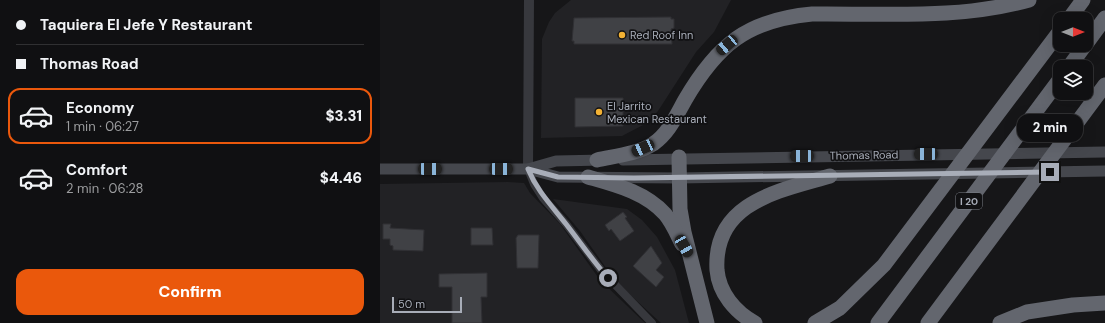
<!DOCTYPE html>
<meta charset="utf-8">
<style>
body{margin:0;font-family:"DM Sans",sans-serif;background:#19191b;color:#f1f3f6;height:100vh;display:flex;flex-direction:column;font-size:15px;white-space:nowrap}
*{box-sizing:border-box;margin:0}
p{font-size:13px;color:#9c9d9f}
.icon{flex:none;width:22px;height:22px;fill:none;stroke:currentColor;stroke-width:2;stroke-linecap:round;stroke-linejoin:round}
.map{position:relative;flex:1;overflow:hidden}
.drawer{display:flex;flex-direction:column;background:#101012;width:380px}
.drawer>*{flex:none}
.top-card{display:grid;align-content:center;height:88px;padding:0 16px;background:#101012}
.needle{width:26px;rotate:90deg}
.tools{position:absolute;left:673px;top:12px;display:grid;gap:8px}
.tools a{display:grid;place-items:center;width:40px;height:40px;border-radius:8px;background:#101012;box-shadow:0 4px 16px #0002,0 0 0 1px #303032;font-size:20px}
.scale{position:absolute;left:12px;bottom:10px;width:70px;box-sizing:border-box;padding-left:4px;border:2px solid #a8adb8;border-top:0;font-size:11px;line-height:14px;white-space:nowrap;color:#a8adb8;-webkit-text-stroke:3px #111113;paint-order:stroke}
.end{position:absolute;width:18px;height:18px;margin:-9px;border:5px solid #a8adb8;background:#111;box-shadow:0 0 0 2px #111}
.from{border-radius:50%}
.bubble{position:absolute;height:28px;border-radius:12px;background:#101012;box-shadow:0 4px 16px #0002,0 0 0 1px #303032;font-size:13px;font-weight:800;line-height:28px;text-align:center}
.car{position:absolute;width:12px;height:24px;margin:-12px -6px;border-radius:5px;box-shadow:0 0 3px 1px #0007;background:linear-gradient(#222 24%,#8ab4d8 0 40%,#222 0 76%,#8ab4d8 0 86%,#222 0)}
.top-card b{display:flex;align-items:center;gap:14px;height:38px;font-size:15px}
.top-card b+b{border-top:1px solid #303032}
.top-card i{width:10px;height:10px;background:#f1f3f6}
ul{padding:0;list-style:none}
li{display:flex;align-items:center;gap:12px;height:56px;margin:0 8px 6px;padding:0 8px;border:2px solid transparent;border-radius:12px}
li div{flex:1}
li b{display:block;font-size:15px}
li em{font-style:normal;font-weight:800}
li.selected{border-color:#ea580c}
li>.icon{width:36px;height:36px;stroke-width:1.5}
.action{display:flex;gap:8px;margin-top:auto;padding:8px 16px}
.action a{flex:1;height:46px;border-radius:12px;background:#ea580c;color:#fff;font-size:16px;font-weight:800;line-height:46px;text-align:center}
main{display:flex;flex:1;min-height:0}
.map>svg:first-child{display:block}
.built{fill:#222225}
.building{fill:#404145;stroke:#303034}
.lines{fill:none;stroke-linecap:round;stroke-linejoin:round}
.minor{stroke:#37383d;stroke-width:8}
.tertiary{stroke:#37383d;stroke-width:10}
.secondary{stroke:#45474d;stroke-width:11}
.motorway{stroke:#63666e;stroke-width:15}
.route{stroke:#a8adb8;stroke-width:5}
.poi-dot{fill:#f2b134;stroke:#111113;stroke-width:1.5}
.labels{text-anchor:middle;stroke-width:3.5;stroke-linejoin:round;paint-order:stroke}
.shield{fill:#111113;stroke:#7b7e86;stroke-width:1}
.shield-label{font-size:10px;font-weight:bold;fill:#a8adb8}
.poi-label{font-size:11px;fill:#a8adb8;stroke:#111113;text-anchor:start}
.street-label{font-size:11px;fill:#a8adb8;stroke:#111113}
</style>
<main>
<section class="drawer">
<div class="top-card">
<b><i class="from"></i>Taquiera El Jefe Y Restaurant</b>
<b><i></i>Thomas Road</b>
</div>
<ul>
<li class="selected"><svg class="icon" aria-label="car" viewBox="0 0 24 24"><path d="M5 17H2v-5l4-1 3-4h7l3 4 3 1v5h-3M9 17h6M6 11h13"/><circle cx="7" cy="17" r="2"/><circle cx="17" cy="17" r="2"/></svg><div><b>Economy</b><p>1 min · 06:27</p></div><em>$3.31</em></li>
<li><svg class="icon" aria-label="car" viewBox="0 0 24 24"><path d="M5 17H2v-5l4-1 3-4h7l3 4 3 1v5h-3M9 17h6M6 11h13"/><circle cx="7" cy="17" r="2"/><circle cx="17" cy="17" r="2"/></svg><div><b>Comfort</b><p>2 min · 06:28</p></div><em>$4.46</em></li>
</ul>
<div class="action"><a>Confirm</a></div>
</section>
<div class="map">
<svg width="725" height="323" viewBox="0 0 725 323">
<rect width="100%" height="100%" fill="#161618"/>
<!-- built -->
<g class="built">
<polygon points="191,0 351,0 334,32 316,52 278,111 265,124 242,136 161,138 162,39 169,22 175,13"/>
<polygon points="128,182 144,183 150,193 180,224 220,280 265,323 0,323 0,184"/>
<polygon points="173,199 247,209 262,220 277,237 295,270 309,323 281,323 236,282 200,231"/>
</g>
<!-- building -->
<g class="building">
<polygon points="291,17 291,19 294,19 294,28 291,29 292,44 194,44 194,41 192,41 194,18"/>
<polygon points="195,98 243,98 243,126 195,127"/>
<polygon points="243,212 247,217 245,218 254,231 240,241 231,229 229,231 225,225"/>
<polygon points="3,224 11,224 10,228 44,230 43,251 13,250 13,246 10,245 10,239 3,239"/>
<polygon points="91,228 112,228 113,245 91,245"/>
<polygon points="138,235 159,235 158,268 137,268 136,238"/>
<polygon points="271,246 282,263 276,270 284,277 276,287 253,266"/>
<polygon points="107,273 107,297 101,297 102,323 72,323 72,287 59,287 59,274"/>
</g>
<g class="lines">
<!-- minor -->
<polyline class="minor" points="148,169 154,184 163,198 186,224 221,270 272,323"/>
<!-- tertiary -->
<polyline class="tertiary" points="148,169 149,0"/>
<!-- secondary -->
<g class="secondary">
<polyline points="243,160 725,152"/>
<polyline points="0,169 148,169 178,177 299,178 725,171"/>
<polyline points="148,169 176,161 224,160"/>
</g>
<!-- motorway -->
<g class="motorway">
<polyline points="689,19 703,0"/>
<polyline points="706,44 725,18"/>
<polyline points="689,67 705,45"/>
<polyline points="299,157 300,209 304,232 327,323"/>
<path d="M217,160C235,156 257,154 273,144C289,133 296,116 305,100C337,45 367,20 432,14C504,13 579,20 649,0"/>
<path d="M208,177C236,185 265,192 285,214C292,222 297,234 302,244"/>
<path d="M375,323C355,312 339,293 337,270C333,202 399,191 450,176"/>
<polyline points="435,323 460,308 504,265 680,31"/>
<polyline points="498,323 680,79"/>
<polyline points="548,323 725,85"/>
<polyline points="620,323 647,312 693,305 725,303"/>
</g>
</g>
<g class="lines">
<!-- route -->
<path class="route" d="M228,278C213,261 200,242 186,224C172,206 157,191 148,169L178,177L254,178L670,172"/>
</g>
<!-- markers -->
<g class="poi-dot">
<circle cx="242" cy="35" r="4"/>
<circle cx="219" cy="112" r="4"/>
</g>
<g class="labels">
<!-- shield labels -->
<rect class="shield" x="576" y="193" width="26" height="16" rx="3"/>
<g class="shield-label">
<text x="589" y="205">I 20</text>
</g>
<!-- poi labels -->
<g class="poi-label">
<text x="250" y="39">Red Roof Inn</text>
<text x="227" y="110">El Jarrito<tspan x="227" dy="13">Mexican Restaurant</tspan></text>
</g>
<!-- street labels -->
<g class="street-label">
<text transform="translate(484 155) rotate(-1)" y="4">Thomas Road</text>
</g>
</g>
</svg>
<div class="tools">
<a><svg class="needle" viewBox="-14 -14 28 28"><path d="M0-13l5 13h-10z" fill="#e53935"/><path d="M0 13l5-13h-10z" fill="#9c9d9f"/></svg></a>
<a><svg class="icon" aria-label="layers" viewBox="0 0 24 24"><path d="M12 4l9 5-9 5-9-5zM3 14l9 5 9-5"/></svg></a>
</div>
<div class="scale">50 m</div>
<i class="end from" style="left:228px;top:278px"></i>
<i class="end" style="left:670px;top:172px"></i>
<div class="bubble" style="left:637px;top:114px;width:66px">2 min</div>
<i class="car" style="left:347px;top:45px;rotate:230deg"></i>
<i class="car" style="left:263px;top:148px;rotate:246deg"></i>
<i class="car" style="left:546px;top:154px;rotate:269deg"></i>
<i class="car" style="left:422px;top:156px;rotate:269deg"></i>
<i class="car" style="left:50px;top:169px;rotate:90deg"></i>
<i class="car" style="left:121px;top:169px;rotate:90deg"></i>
<i class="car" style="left:304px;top:246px;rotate:150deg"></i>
</div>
</main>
